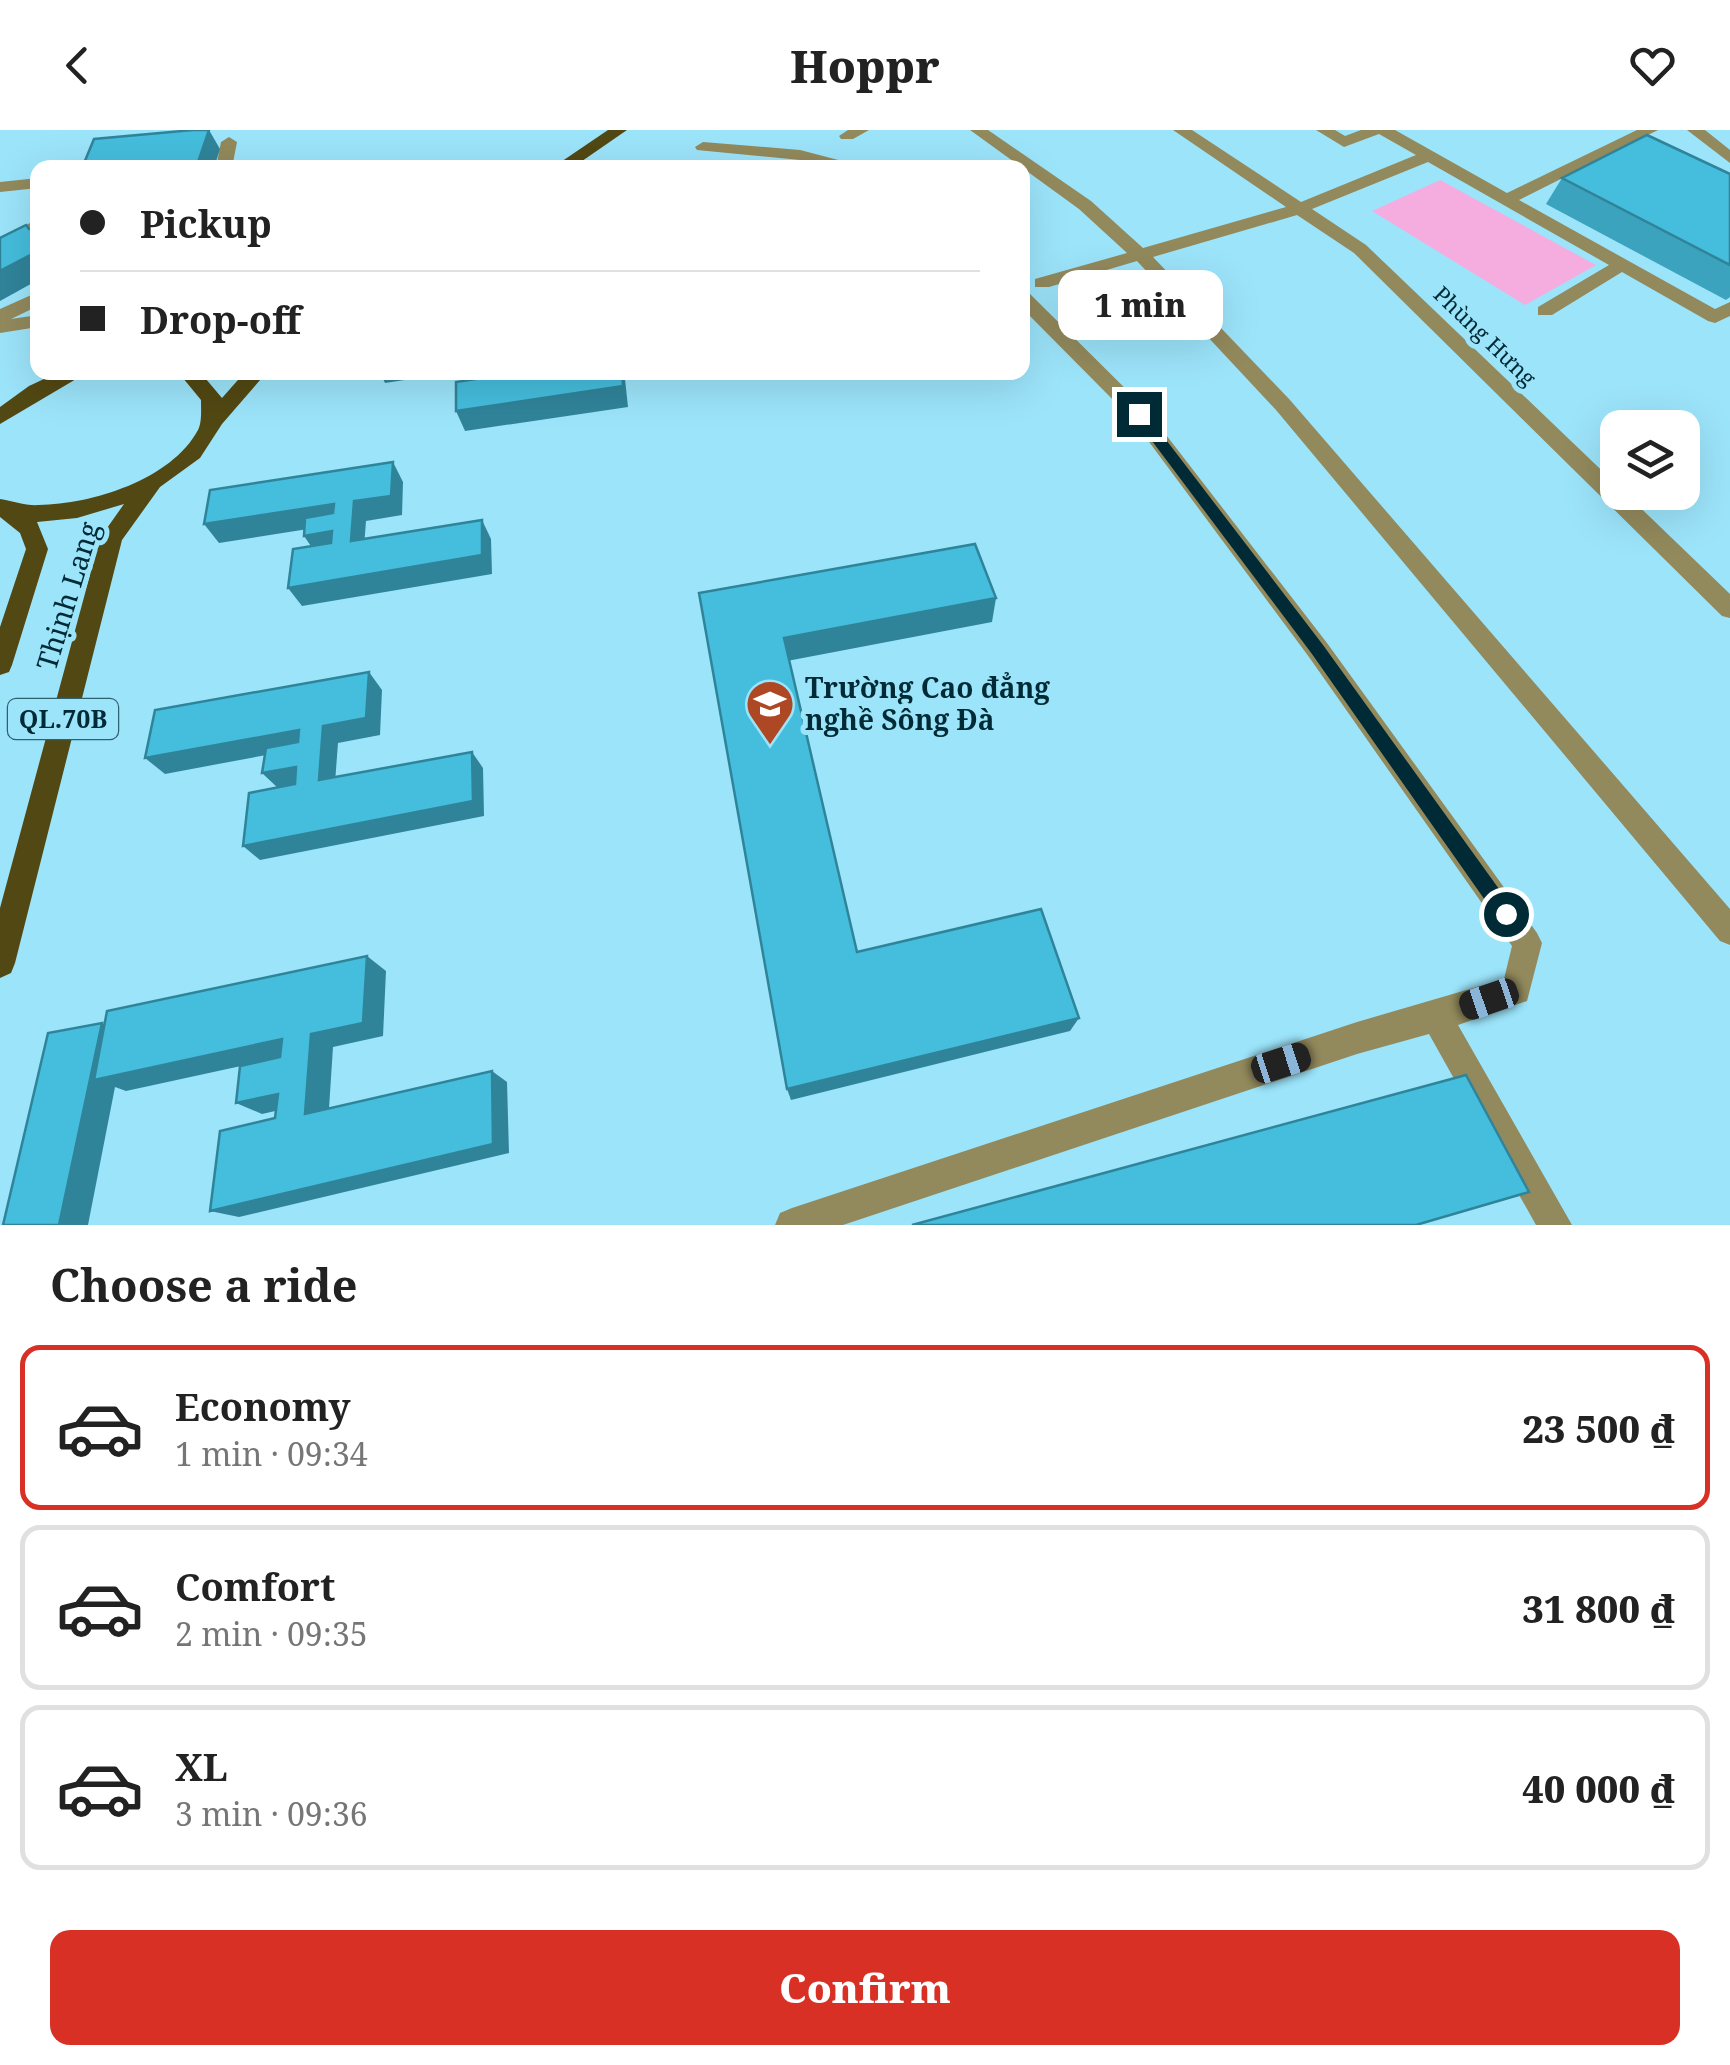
<!DOCTYPE html>
<meta charset="utf-8">
<style>
body{margin:0;font-family:"Noto Serif",serif;background:#f2f2f2;color:#222;height:100vh;display:flex;flex-direction:column;font-size:38px;white-space:nowrap}
*{box-sizing:border-box;margin:0}
p{font-size:32px;color:#767676}
.icon{flex:none;width:55px;height:55px;fill:none;stroke:currentColor;stroke-width:2;stroke-linecap:round;stroke-linejoin:round}
.map{position:relative;height:1095px;overflow:hidden}
.side{display:flex;flex-direction:column;background:#fff;flex:1}
.side>*{flex:none}
.top-card{position:absolute;left:30px;top:30px;width:1000px;height:220px;border-radius:20px;box-shadow:0 10px 40px #0002;display:grid;align-content:center;height:220px;padding:0 50px;background:#fff}
.fabs{position:absolute;left:1600px;top:280px;display:grid;gap:20px}
.fabs a{display:grid;place-items:center;width:100px;height:100px;border-radius:20px;background:#fff;box-shadow:0 10px 40px #0002;font-size:50px}
.end{position:absolute;width:45px;height:45px;margin:-22px;border:12px solid #002a35;background:#fff;box-shadow:0 0 0 5px #fff}
.from{border-radius:50%}
.bubble{position:absolute;height:70px;border-radius:20px;background:#fff;box-shadow:0 10px 40px #0002;font-size:32px;font-weight:800;line-height:70px;text-align:center}
.car{position:absolute;width:30px;height:60px;margin:-30px -15px;border-radius:12px;box-shadow:0 0 8px 2px #0007;background:linear-gradient(#222 24%,#8ab4d8 0 40%,#222 0 76%,#8ab4d8 0 86%,#222 0)}
.top-card b{display:flex;align-items:center;gap:35px;height:95px;font-size:38px}
.top-card b+b{border-top:2px solid #e0e0e0}
.top-card i{width:25px;height:25px;background:#222}
ul{padding:0;list-style:none}
li{display:flex;align-items:center;gap:30px;height:165px;margin:0 20px 15px;padding:0 30px;border:5px solid #e0e0e0;border-radius:20px}
li div{flex:1}
li b{display:block;font-size:38px}
li em{font-style:normal;font-weight:800}
li.current{border-color:#d93025}
li>.icon{width:90px;height:90px;stroke-width:1.5}
h2{padding:0 50px;font-size:45px;line-height:120px}
.primary-button{display:flex;gap:20px;margin-top:auto;padding:20px 50px}
.primary-button a{flex:1;height:115px;border-radius:20px;background:#d93025;color:#fff;font-size:40px;font-weight:800;line-height:115px;text-align:center}
header{display:flex;justify-content:space-between;align-items:center;height:130px;padding:0 50px;background:#fff;font-size:45px;font-weight:800}
.map>svg:first-child{display:block}
.green{fill:#f5addf}
.lines{fill:none;stroke-linecap:round;stroke-linejoin:round}
.minor{fill:#92895c;fill-rule:evenodd}
.major{fill:#524813;fill-rule:evenodd}
.wall{fill:#3ba3bd}
.shaded-wall{fill:#30849a}
.building{fill:#45bddc;stroke:#30849a;stroke-width:2.5}
.route{fill:#002a35}
.labels{text-anchor:middle;stroke-width:10;stroke-linejoin:round;paint-order:stroke}
.far-street-label{font-size:22px;fill:#002a35;stroke:#9ce4fa}
.shield{fill:#9ce4fa;stroke:#2f6270;stroke-width:2.5}
.shield-label{font-size:25px;font-weight:bold;fill:#002a35}
.street-label{font-size:28px;fill:#002a35;stroke:#9ce4fa}
.poi-label{font-size:28px;font-weight:bold;fill:#002a35;stroke:#9ce4fa;text-anchor:start}
</style>
<header><svg class="icon" aria-label="back" viewBox="0 0 24 24"><path d="M15 5l-7 7 7 7"/></svg>Hoppr<svg class="icon" aria-label="heart" viewBox="0 0 24 24"><path d="M12 20l-8-8c-3-5 5-10 8-4 3-6 11-1 8 4z"/></svg></header>
<div class="map">
<svg width="1730" height="1095" viewBox="0 0 1730 1095">
<rect width="100%" height="100%" fill="#9ce4fa"/>
<!-- green -->
<polygon class="green" points="1440,50 1596,135 1525,175 1372,81"/>
<g class="lines">
<!-- minor -->
<g class="minor">
<polygon points="848,0 869,0 853,9 841,9 839,6"/>
<polygon points="970,0 988,0 1091,71 1143,118 1286,77 1173,0 1192,0 1301,72 1416,25 1379,4 1344,17 1316,0 1335,0 1345,6 1361,0 1395,0 1507,63 1637,0 1658,0 1519,70 1715,179 1730,172 1730,186 1715,193 1708,191 1622,142 1552,185 1538,185 1538,177 1609,135 1428,32 1312,79 1366,115 1618,356 1618,362 1624,362 1730,464 1730,488 1722,486 1354,123 1297,85 1153,127 1290,270 1730,779 1730,815 1720,811 1276,280 1137,131 1049,157 1035,157 1035,149 1127,123 1079,79"/>
<polygon points="1687,0 1705,0 1730,20 1730,33"/>
<polygon points="229,7 237,12 232,38 216,38 221,12"/>
<polygon points="703,12 800,20 869,38 836,38 800,30 697,20 695,17"/>
<polygon points="38,48 38,58 0,62 0,52"/>
<polygon points="38,89 38,101 0,120 0,108"/>
<polygon points="1022,161 1029,163 1146,279 1327,513 1537,803 1542,813 1527,871 1458,895 1572,1095 1536,1095 1429,904 1357,924 843,1095 775,1095 780,1083 792,1078 1357,892 1504,849 1512,816 1309,527 1132,289 1022,178"/>
<polygon points="38,162 38,176 11,189 38,185 38,197 0,203 0,179"/>
</g>
<!-- major -->
<g class="major">
<polygon points="608,0 627,0 572,38 552,38"/>
<polygon points="59,242 88,242 0,294 0,277 29,256"/>
<path d="M178,242H200L222,268L245,242H267L222,294L200,328L160,357L122,410L15,833L11,843L0,848V778L100,408L124,374L77,388L37,392L48,419L12,535L9,542L0,545V497L26,419L20,403L0,387V369C13,371 26,376 39,375C92,374 171,350 198,300C202,292 201,280 201,270Z"/>
</g>
</g>
<!-- wall -->
<polygon class="wall" points="1730,44 1730,167 1726,170 1546,74 1562,48"/>
<!-- shaded-wall -->
<g class="shaded-wall">
<polygon points="209,0 220,19 214,38 196,38"/>
<polygon points="38,121 38,150 0,171 0,141"/>
<polygon points="380,242 457,242 385,253"/>
<polygon points="465,242 491,242 497,258 473,262"/>
<polygon points="622,242 623,242 625,249 628,277 465,301 456,281"/>
<polygon points="393,332 403,352 402,385 366,391 363,430 351,411 354,371"/>
<polygon points="334,374 346,393 219,413 204,394"/>
<polygon points="482,390 491,409 492,444 302,476 288,458"/>
<polygon points="332,401 345,420 317,425 304,406"/>
<polygon points="996,468 992,492 787,531 784,508"/>
<polygon points="369,542 382,560 380,605 338,613 334,666 319,650 323,596"/>
<polygon points="299,600 314,616 165,644 145,628"/>
<polygon points="472,622 483,638 484,686 260,730 243,716"/>
<polygon points="296,637 312,653 279,659 262,643"/>
<polygon points="367,826 386,841 383,906 333,917 328,994 305,984 311,904"/>
<polygon points="1079,888 1070,901 791,970 787,959"/>
<polygon points="102,893 126,903 282,909 305,922 126,961 115,957 88,1095 59,1095"/>
<polygon points="492,941 507,952 509,1023 239,1087 210,1081"/>
<polygon points="278,964 302,975 262,984 236,973"/>
</g>
<!-- building -->
<g class="building">
<polygon points="193,0 209,0 196,38 82,38 94,9"/>
<polygon points="1647,5 1730,44 1730,135 1562,48"/>
<polygon points="38,94 38,121 0,141 0,108 26,95 29,99"/>
<polygon points="489,242 507,242 507,245 527,242 622,242 623,256 456,281 456,252 489,247"/>
<polygon points="393,332 391,366 354,371 351,411 482,390 482,425 288,458 293,419 331,413 332,401 304,406 305,388 333,383 334,374 204,394 210,360"/>
<polygon points="975,414 996,468 784,508 857,822 1041,779 1079,888 787,959 699,463"/>
<polygon points="369,542 366,588 323,596 319,650 472,622 473,671 243,716 249,663 295,654 296,637 262,643 266,618 298,612 299,600 145,628 155,580"/>
<polygon points="367,826 363,893 311,904 305,984 492,941 493,1014 210,1081 220,1001 275,988 278,964 236,973 240,936 280,927 282,909 94,950 107,881"/>
<polygon points="102,893 59,1095 3,1095 48,903"/>
<polygon points="1466,945 1529,1062 1416,1095 912,1095"/>
</g>
<!-- route -->
<polygon class="route" points="1134,281 1144,281 1323,515 1512,777 1512,790 1499,790 1312,524 1134,287"/>
<!-- icons -->
<defs>
<g id="university-pin" transform="scale(2.5)"><path d="M0 17L-7.5 6A9.5 9.5 0 1 1 7.5 6Z" fill="#ae4724" stroke="#9ce4fa"/><path d="M0-5L7-2L0 1L-7-2ZM-4 1L0 2.5L4 1V4Q0 6-4 4Z" fill="#fff"/></g>
</defs>
<g fill-rule="evenodd">
<use href="#university-pin" x="770" y="574"/>
</g>
<g class="labels">
<!-- far-street labels -->
<g class="far-street-label">
<text transform="translate(1485 206) rotate(44)" y="8">Phùng Hưng</text>
</g>
<!-- shield labels -->
<rect class="shield" x="8" y="569" width="110" height="40" rx="8"/>
<g class="shield-label">
<text x="63" y="598">QL.70B</text>
</g>
<!-- street labels -->
<g class="street-label">
<text transform="translate(68 466) rotate(-73)" y="10">Thịnh Lang</text>
</g>
<!-- poi labels -->
<g class="poi-label">
<text x="805" y="568">Trường Cao đẳng<tspan x="805" dy="32">nghề Sông Đà</tspan></text>
</g>
</g>
</svg>
<div class="fabs">
<a><svg class="icon" aria-label="layers" viewBox="0 0 24 24"><path d="M12 4l9 5-9 5-9-5zM3 14l9 5 9-5"/></svg></a>
</div>
<i class="end from" style="left:1506px;top:784px"></i>
<i class="end" style="left:1139px;top:284px"></i>
<div class="bubble" style="left:1058px;top:140px;width:165px">1 min</div>
<i class="car" style="left:1489px;top:869px;rotate:251deg"></i>
<i class="car" style="left:1281px;top:933px;rotate:72deg"></i>
<div class="top-card">
<b><i class="from"></i>Pickup</b>
<b><i></i>Drop-off</b>
</div>
</div>
<section class="side">
<h2>Choose a ride</h2>
<ul>
<li class="current"><svg class="icon" aria-label="car" viewBox="0 0 24 24"><path d="M5 17H2v-5l4-1 3-4h7l3 4 3 1v5h-3M9 17h6M6 11h13"/><circle cx="7" cy="17" r="2"/><circle cx="17" cy="17" r="2"/></svg><div><b>Economy</b><p>1 min · 09:34</p></div><em>23 500 ₫</em></li>
<li><svg class="icon" aria-label="car" viewBox="0 0 24 24"><path d="M5 17H2v-5l4-1 3-4h7l3 4 3 1v5h-3M9 17h6M6 11h13"/><circle cx="7" cy="17" r="2"/><circle cx="17" cy="17" r="2"/></svg><div><b>Comfort</b><p>2 min · 09:35</p></div><em>31 800 ₫</em></li>
<li><svg class="icon" aria-label="car" viewBox="0 0 24 24"><path d="M5 17H2v-5l4-1 3-4h7l3 4 3 1v5h-3M9 17h6M6 11h13"/><circle cx="7" cy="17" r="2"/><circle cx="17" cy="17" r="2"/></svg><div><b>XL</b><p>3 min · 09:36</p></div><em>40 000 ₫</em></li>
</ul>
<div class="primary-button"><a>Confirm</a></div>
</section>
